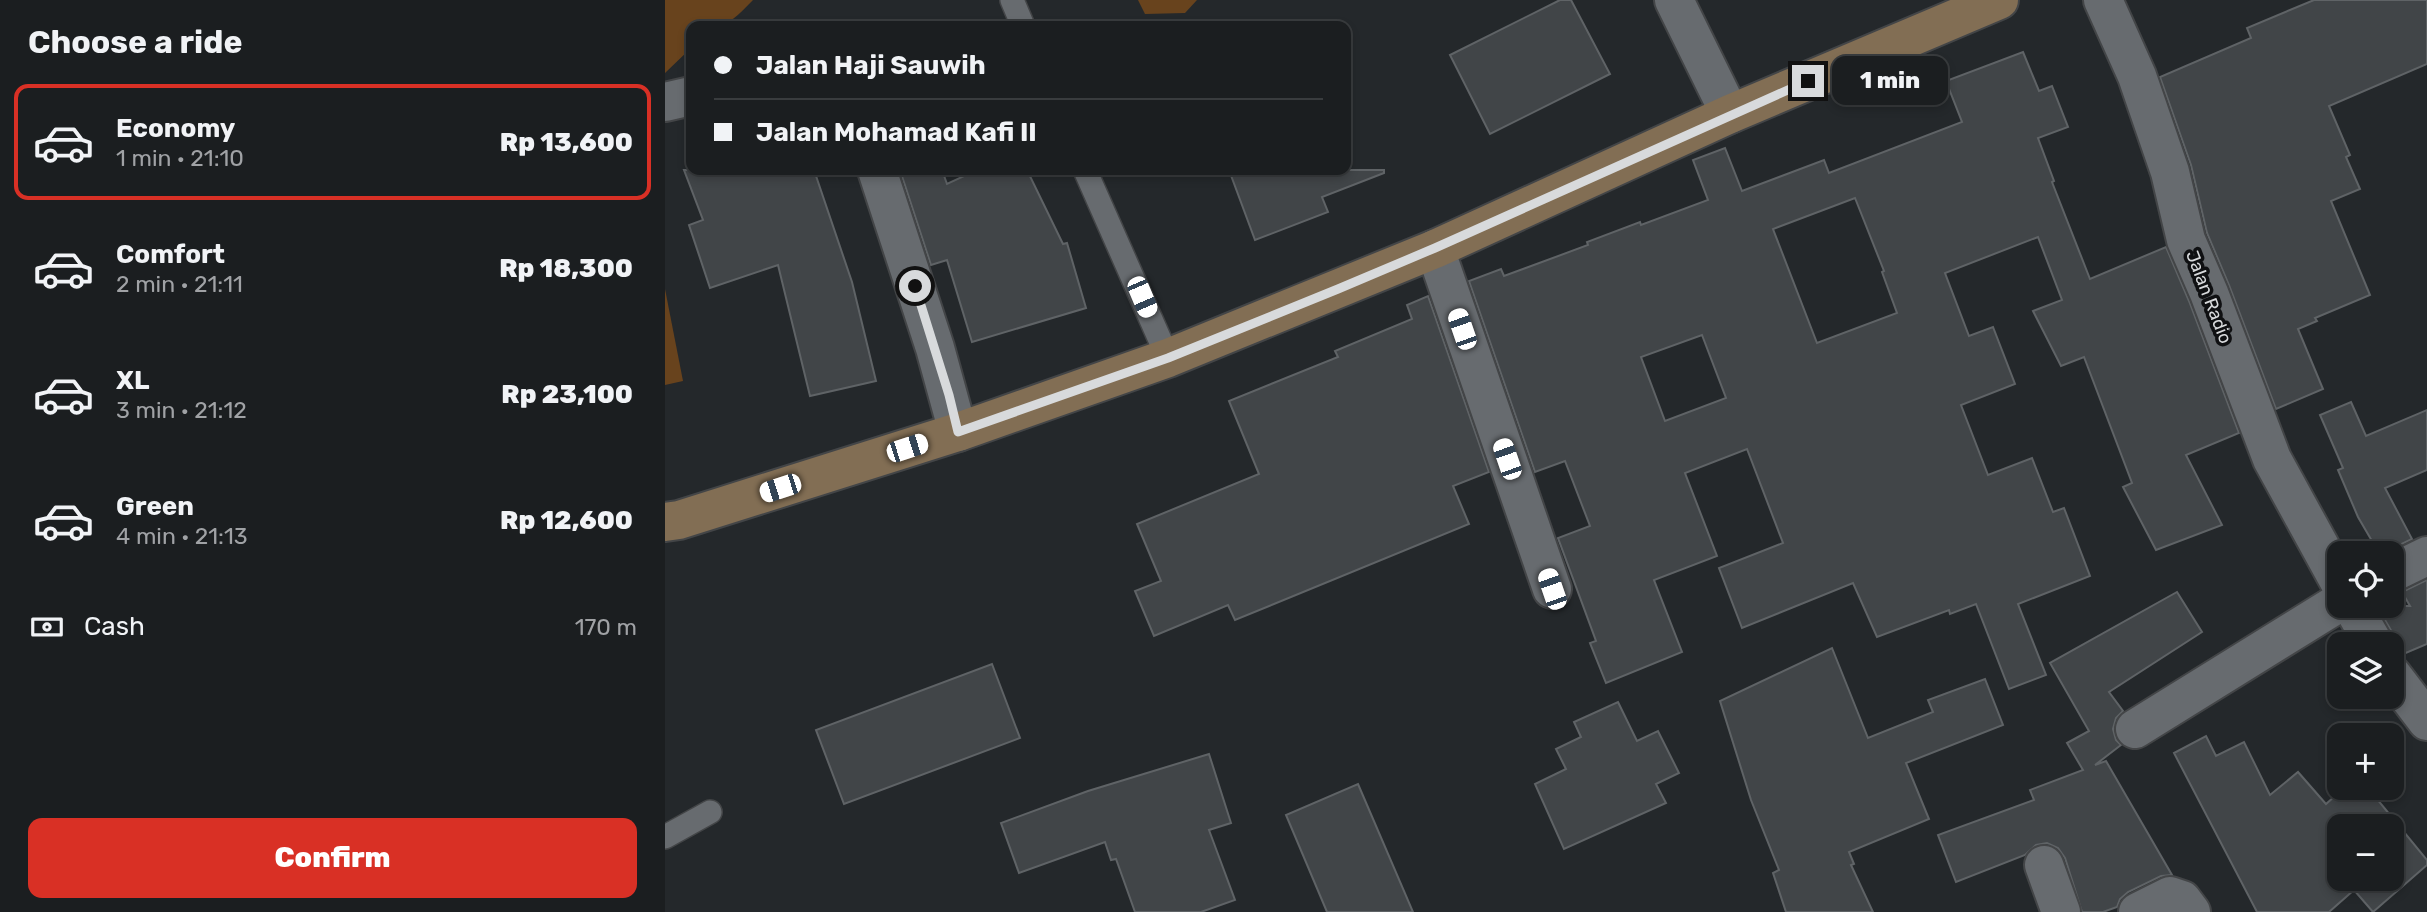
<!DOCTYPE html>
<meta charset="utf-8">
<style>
body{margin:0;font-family:Rubik,sans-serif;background:#242729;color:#f1f3f6;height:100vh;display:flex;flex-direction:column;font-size:26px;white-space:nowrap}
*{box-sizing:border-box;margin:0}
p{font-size:23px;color:#a0a2a5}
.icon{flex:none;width:38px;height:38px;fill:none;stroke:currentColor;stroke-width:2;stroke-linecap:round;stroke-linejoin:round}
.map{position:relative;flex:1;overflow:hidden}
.sheet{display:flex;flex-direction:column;background:#1b1e20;width:665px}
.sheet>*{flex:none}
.banner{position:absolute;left:21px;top:21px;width:665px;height:154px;border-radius:14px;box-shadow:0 4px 10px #0003,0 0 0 2px #393c3e;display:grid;align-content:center;height:154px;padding:0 28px;background:#1b1e20}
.controls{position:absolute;left:1662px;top:541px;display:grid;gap:14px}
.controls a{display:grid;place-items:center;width:77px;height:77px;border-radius:14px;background:#1b1e20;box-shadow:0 4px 10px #0003,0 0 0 2px #393c3e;font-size:35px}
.end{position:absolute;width:32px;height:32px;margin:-16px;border:9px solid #d8dadc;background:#111;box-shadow:0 0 0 4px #111}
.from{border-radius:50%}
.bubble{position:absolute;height:49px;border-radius:14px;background:#1b1e20;box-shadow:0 4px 10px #0003,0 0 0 2px #393c3e;font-size:23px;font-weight:800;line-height:49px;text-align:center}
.car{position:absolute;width:21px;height:42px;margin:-21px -10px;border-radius:9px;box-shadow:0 0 5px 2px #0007;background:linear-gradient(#fff 24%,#345 0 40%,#fff 0 76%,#345 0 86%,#fff 0)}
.banner b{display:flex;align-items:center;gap:24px;height:66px;font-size:26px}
.banner b+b{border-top:2px solid #393c3e}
.banner i{width:18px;height:18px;background:#f1f3f6}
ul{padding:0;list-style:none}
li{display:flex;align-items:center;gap:21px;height:116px;margin:0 14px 10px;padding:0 14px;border:4px solid transparent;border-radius:14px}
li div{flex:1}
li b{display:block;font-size:26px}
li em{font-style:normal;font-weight:800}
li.on{border-color:#d93025}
li>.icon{width:63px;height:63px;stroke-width:1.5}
h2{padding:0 28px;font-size:32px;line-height:84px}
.pay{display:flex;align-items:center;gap:18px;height:77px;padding:0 28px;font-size:26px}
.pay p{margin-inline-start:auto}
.button{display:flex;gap:14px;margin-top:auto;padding:14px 28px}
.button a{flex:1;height:80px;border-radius:14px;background:#d93025;color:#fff;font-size:28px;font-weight:800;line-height:80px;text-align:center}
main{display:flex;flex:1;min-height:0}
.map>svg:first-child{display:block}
.forest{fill:#68431d}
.building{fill:#414548;stroke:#5f6366;stroke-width:2;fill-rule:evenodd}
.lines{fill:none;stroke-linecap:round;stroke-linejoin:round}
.service-casing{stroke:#434547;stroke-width:26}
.minor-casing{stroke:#434547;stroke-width:42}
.secondary-casing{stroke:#434547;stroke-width:42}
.service{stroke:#676b6f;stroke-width:23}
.minor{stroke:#676b6f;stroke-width:38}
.secondary{stroke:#826e54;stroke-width:38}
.route{stroke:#d8dadc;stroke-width:9}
.labels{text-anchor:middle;stroke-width:7;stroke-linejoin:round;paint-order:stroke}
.street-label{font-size:18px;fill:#d8dadc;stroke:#0f1012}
</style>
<main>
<section class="sheet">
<h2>Choose a ride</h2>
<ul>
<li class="on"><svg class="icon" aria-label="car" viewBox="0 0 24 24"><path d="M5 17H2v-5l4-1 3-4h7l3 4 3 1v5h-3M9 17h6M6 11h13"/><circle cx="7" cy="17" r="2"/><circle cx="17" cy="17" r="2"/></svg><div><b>Economy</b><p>1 min · 21:10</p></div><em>Rp 13,600</em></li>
<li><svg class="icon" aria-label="car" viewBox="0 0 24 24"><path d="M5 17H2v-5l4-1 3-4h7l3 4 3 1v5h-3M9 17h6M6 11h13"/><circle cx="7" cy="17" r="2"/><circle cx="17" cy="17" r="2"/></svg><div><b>Comfort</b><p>2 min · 21:11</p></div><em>Rp 18,300</em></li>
<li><svg class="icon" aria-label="car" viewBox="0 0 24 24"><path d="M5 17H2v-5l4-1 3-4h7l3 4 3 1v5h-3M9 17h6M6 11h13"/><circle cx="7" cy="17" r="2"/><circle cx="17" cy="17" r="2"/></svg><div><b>XL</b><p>3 min · 21:12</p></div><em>Rp 23,100</em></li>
<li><svg class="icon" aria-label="car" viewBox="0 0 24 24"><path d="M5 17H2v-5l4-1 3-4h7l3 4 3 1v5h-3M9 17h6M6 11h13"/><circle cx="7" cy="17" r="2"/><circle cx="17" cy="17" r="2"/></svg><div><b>Green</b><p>4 min · 21:13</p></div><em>Rp 12,600</em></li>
</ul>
<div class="pay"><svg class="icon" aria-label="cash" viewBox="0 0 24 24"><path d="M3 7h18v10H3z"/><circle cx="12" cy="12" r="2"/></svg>Cash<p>170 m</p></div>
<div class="button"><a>Confirm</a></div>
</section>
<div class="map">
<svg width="1762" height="912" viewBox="0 0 1762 912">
<rect width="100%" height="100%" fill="#24282b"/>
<!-- forest -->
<g class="forest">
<path d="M0,0H88C63,26 62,26 26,26V48L0,73Z"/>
<polygon points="473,0 532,0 520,13 480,14"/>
<polygon points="0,289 18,381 0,385"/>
</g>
<!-- building -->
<g class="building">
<polygon points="895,0 906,0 945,74 825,134 785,55"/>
<polygon points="1649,0 1762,0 1762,64 1664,106 1685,155 1681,157 1695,189 1666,201 1705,295 1650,318 1652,321 1633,329 1658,389 1611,409 1564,285 1542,233 1526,165 1495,77 1586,38 1582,28"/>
<path d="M1358,52L1374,91L1387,86L1403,127L1373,138L1389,181L1387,182L1425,279L1501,247L1524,301L1574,433L1521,455L1557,525L1491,550L1458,487L1467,483L1419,357L1396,366L1368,311L1397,300L1373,237L1280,273L1304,336L1328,327L1350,384L1296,405L1323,475L1367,458L1388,512L1399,508L1425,576L1353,604L1381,675L1344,689L1311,604L1285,614L1284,610L1212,637L1188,583L1077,628L1054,568L1118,543L1082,449L1020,473L1052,556L989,580L1017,652L941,683L925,643L931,641L893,538L925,526L900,461L870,472L804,281L836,269L839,276L923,245L922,242L975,222L976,225L1043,200L1028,160L1060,148L1077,191L1159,160L1164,173L1297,122L1281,81ZM1190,198L1219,271L1217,272L1232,313L1152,343L1108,229ZM1037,335L1061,398L1000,421L976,357Z"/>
<polygon points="19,170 149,170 187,282 211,381 145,396 113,265 45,288 24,225 38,220"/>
<polygon points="235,170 277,170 282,184 312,170 362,170 398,244 402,243 421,308 307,342 282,260 266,265"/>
<polygon points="564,170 719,170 719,173 657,197 663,212 590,240"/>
<polygon points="763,296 824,472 788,486 804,524 570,620 563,605 489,636 470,591 496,581 472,524 594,474 564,401 673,357 670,351 747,319 742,305"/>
<polygon points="1686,402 1701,436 1762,410 1762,470 1720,488 1747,539 1718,553 1714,553 1693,517 1673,470 1678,468 1655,415"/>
<polygon points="1762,580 1762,644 1736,655 1728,654 1731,643 1728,634 1712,606 1745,606 1737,592"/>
<polygon points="1512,592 1537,632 1444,692 1458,711 1451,718 1448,729 1451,740 1456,745 1430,765 1441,761 1507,875 1496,876 1463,892 1455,899 1452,907 1438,912 1417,912 1400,858 1393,848 1382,843 1371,845 1360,855 1291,882 1273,835 1369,800 1365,790 1418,770 1402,743 1424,731 1385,663"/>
<polygon points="1167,648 1203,738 1268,712 1263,700 1320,679 1338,725 1241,763 1264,819 1184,852 1189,864 1186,865 1208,912 1121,912 1108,873 1114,870 1086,800 1055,701"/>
<polygon points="327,664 355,738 179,804 151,730"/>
<polygon points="953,702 972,741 993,731 1014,773 991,784 1001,803 899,849 870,784 901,769 891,749 916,737 909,722"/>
<path d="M1541,736L1551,756L1579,742L1605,795L1633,772L1661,804L1679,788H1703L1762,860V865L1708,912L1689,890L1664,912H1592L1509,753ZM1675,826H1727V878H1675Z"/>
<polygon points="544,754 566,823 544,830 570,900 536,912 470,912 451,859 446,860 440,842 354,873 336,823 423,791"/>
<polygon points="693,784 748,912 662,912 621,815"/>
</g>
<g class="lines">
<!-- service casing -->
<g class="service-casing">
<g id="service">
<polyline points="347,0 358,26"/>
<polyline points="420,170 503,358"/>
<polyline points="0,837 45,812"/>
</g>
</g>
<!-- minor casing -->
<g class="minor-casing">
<g id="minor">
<polyline points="1009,0 1065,114"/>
<polyline points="1438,0 1472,76 1505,172 1521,240 1544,293 1607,459 1675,583"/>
<polyline points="0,102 26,96"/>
<polyline points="212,170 270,348 293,432"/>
<polyline points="770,249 887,589"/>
<polyline points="1727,573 1762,556"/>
<polyline points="1687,606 1709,644"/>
<polyline points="1727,675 1762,721"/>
<polyline points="1470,729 1675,602"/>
<polyline points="1379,865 1396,912"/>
<polyline points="1473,912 1505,896 1517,900 1526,912"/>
</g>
</g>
<!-- secondary casing -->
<g class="secondary-casing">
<polyline id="secondary" points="0,522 14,520 293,432 503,358 770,249 1065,114 1334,0"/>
</g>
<!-- service -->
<use href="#service" class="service"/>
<!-- minor -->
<use href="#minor" class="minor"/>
<!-- secondary -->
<use href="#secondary" class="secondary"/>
</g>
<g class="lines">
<!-- route -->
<polyline class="route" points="250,286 284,395 293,432 503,358 673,289 770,248 1143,81"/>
</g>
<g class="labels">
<!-- street labels -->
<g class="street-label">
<text transform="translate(1544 297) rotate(69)" y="6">Jalan Radio</text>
</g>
</g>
</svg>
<div class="controls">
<a><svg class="icon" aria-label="locate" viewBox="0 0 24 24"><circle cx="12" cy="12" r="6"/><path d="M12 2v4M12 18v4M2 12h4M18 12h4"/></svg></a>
<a><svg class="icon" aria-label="layers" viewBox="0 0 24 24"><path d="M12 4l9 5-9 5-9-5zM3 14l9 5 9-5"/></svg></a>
<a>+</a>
<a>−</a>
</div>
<i class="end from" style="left:250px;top:286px"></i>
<i class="end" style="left:1143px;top:81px"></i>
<div class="bubble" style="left:1167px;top:56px;width:116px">1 min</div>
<i class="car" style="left:477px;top:297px;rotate:157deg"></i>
<i class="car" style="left:797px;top:329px;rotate:341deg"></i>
<i class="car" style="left:242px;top:448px;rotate:72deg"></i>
<i class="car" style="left:842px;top:459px;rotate:341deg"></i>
<i class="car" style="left:115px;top:488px;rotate:252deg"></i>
<i class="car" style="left:887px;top:589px;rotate:341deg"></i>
<div class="banner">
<b><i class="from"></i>Jalan Haji Sauwih</b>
<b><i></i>Jalan Mohamad Kafi II</b>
</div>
</div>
</main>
